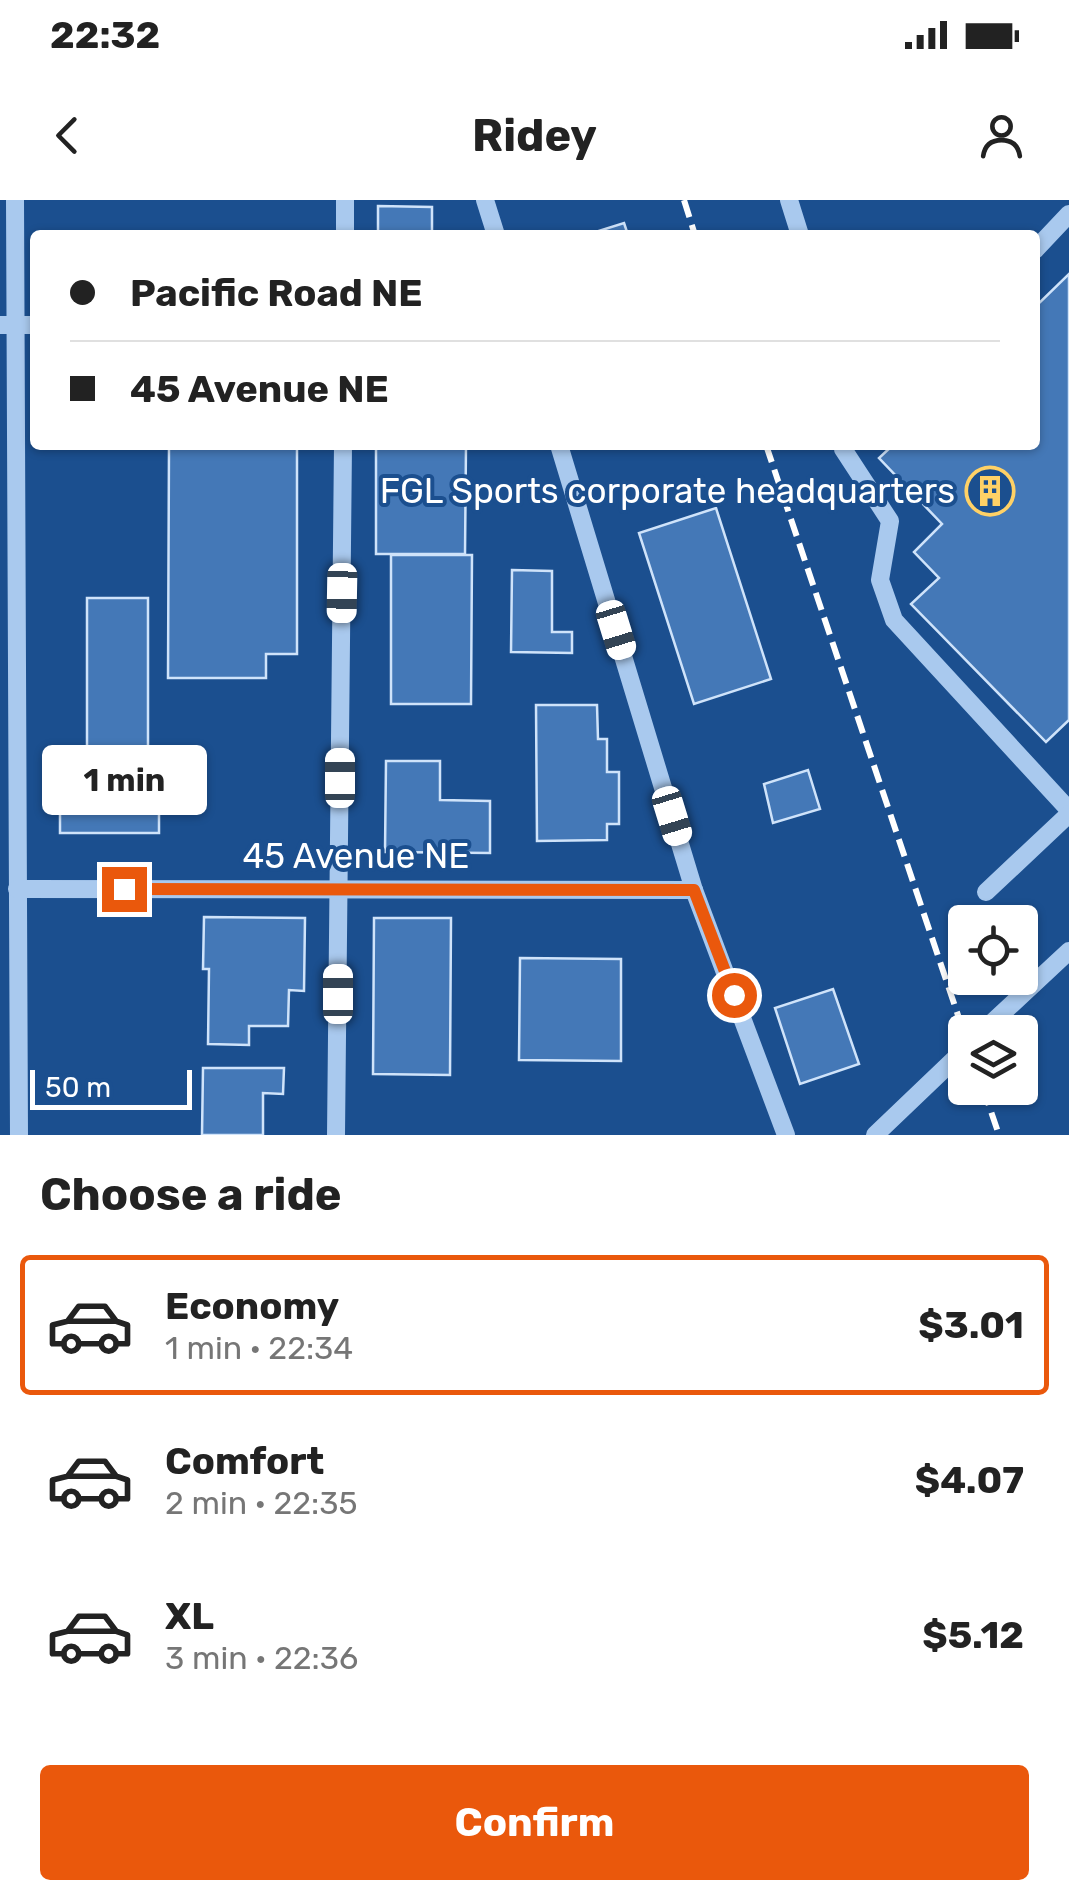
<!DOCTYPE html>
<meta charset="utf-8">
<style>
body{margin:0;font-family:Rubik,sans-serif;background:#f2f2f2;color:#222;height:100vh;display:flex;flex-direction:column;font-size:38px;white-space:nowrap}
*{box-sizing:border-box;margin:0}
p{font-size:32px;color:#767676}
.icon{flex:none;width:55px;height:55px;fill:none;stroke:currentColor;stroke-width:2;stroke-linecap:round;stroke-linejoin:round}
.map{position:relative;height:935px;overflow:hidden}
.drawer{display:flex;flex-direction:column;background:#fff;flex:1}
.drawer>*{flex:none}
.guide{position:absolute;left:30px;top:30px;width:1010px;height:220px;border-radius:10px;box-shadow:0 2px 8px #0004;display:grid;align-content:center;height:220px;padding:0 40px;background:#fff}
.tools{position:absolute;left:948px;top:705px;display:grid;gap:20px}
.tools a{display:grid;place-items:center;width:90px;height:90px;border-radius:10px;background:#fff;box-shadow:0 2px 8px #0004;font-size:50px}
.scale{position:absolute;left:30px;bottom:25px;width:162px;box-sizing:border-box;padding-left:10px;border:5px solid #fff;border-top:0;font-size:28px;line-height:35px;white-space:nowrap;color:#fff;-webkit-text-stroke:8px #1b4f8f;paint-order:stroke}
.end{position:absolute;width:45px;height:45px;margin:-22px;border:12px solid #ea580c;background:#fff;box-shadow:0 0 0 5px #fff}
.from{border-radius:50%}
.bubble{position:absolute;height:70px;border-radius:10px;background:#fff;box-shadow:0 2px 8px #0004;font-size:32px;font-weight:700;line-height:70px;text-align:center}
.car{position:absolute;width:30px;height:60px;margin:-30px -15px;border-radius:12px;box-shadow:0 0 8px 2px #0007;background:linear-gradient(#fff 24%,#345 0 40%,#fff 0 76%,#345 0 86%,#fff 0)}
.guide b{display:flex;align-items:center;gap:35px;height:95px;font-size:38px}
.guide b+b{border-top:2px solid #e0e0e0}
.guide i{width:25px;height:25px;background:#222}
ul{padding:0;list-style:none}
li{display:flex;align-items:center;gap:30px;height:140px;margin:0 20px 15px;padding:0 20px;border:5px solid transparent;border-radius:10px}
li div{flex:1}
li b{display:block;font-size:38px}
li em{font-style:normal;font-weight:700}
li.on{border-color:#ea580c}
li>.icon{width:90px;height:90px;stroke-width:1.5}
h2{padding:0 40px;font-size:45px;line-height:120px}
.button{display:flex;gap:20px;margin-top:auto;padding:20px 40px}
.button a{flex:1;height:115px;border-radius:10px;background:#ea580c;color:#fff;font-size:40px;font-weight:700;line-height:115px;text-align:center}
.status{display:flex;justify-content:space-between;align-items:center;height:70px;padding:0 50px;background:#fff;direction:ltr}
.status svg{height:28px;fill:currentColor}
header{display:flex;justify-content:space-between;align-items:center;height:130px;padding:0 40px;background:#fff;font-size:45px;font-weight:700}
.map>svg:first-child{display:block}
.building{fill:#4478b7;stroke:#cfe3fa;stroke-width:2.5}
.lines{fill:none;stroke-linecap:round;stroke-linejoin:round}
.minor{stroke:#a9c9ee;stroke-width:18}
.rail{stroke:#fff;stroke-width:6;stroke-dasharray:18 8;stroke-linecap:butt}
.route{stroke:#ea580c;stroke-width:12}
.labels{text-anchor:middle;stroke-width:8;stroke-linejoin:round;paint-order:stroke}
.poi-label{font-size:35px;fill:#fff;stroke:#1b4f8f;text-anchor:end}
.street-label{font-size:35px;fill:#fff;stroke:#1b4f8f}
</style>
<div class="status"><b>22:32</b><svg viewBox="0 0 49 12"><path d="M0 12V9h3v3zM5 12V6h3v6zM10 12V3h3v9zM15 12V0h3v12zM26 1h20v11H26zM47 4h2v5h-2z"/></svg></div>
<header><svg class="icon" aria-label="back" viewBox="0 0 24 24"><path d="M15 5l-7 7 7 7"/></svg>Ridey<svg class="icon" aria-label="person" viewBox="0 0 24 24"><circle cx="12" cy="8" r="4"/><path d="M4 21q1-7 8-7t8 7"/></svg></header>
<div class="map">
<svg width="1069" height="935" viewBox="0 0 1069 935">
<rect width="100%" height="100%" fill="#1b4f8f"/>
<!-- building -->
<g class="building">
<polygon points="378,6 432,7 432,35 378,35"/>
<polygon points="624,23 628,35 586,35"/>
<polygon points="1069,74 1069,520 1046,542 911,404 939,378 914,352 942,324 879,258 893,245 1035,245 1035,107"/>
<polygon points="169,245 297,245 297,454 266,454 266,478 168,478"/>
<polygon points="376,245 466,245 465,354 376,354"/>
<polygon points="716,308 771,479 694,504 639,333"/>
<polygon points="391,355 472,355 471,504 391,504"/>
<polygon points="512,370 552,371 552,432 572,432 572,453 511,452"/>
<polygon points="87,398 148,398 148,573 159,573 159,633 60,633 60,573 87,573"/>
<polygon points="536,505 597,505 598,539 607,539 607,572 619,572 619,624 607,624 607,640 537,641"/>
<polygon points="386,561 440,561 440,600 490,601 490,653 385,652"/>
<polygon points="808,570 820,609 773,623 764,584"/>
<polygon points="204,717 305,718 304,791 289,790 288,826 249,826 249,845 208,844 209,769 203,769"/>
<polygon points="374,718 451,718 450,875 373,874"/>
<polygon points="520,758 621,759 621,861 519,860"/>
<polygon points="833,789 859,864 800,884 775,808"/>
<polygon points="203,868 284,868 283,894 263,893 263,935 202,935"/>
</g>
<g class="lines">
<!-- minor -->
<g class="minor">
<polyline points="15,0 19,935"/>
<polyline points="485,0 496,35"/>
<polyline points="789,0 800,35"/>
<polyline points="345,35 345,0"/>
<polyline points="1035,50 1069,14"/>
<polyline points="0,125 35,125"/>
<polyline points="559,245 694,690 786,935"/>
<polyline points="847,245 843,249 890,321 880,380 894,420 1069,610"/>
<polyline points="17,689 694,690"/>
<polyline points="986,692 1069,614"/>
<polyline points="982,832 1069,751"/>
<polyline points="336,935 343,245"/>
<polyline points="875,935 965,849"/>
</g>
<!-- rail -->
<g class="rail">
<polyline points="684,0 695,35"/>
<polyline points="766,245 965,836"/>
<polyline points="983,888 999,935"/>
</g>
</g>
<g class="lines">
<!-- route -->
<polyline class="route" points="124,689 694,690 734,795"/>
</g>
<!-- icons -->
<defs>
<g id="building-ring" transform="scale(2.5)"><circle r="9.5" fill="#1b4f8f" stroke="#ffd166" stroke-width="1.5"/><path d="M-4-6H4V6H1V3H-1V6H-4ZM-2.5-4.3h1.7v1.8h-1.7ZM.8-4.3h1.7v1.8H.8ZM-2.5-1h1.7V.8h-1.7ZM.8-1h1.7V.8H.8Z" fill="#ffd166"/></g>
</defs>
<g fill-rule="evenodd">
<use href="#building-ring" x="990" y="291"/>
</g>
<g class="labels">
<!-- poi labels -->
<g class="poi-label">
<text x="955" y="303">FGL Sports corporate headquarters</text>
</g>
<!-- street labels -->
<g class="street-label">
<text x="356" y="668">45 Avenue NE</text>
</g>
</g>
</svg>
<div class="tools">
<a><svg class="icon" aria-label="locate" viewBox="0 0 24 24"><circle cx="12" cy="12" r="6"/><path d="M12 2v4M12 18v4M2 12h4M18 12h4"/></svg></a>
<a><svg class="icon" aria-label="layers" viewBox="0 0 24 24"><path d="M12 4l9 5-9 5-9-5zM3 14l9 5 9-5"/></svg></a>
</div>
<div class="scale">50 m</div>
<i class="end from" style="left:734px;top:795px"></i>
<i class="end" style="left:124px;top:689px"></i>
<div class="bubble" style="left:42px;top:545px;width:165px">1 min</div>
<i class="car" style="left:342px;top:393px;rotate:181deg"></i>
<i class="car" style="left:616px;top:430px;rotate:163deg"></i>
<i class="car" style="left:340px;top:578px;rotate:0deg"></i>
<i class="car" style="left:672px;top:616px;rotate:163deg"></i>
<i class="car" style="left:338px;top:794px;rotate:0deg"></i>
<div class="guide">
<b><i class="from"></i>Pacific Road NE</b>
<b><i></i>45 Avenue NE</b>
</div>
</div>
<section class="drawer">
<h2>Choose a ride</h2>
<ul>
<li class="on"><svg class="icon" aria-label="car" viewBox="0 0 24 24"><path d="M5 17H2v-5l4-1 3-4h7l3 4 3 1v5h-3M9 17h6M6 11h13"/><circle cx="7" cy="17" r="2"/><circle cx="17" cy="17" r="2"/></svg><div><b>Economy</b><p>1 min · 22:34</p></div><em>$3.01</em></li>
<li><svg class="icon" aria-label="car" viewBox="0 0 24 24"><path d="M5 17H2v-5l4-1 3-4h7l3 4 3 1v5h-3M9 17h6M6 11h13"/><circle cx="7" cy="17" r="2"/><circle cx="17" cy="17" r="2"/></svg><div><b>Comfort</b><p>2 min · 22:35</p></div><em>$4.07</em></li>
<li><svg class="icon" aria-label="car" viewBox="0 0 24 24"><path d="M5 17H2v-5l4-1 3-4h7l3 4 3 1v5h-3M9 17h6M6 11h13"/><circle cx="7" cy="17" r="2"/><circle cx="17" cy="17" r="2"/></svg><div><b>XL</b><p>3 min · 22:36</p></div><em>$5.12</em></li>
</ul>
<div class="button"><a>Confirm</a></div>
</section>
